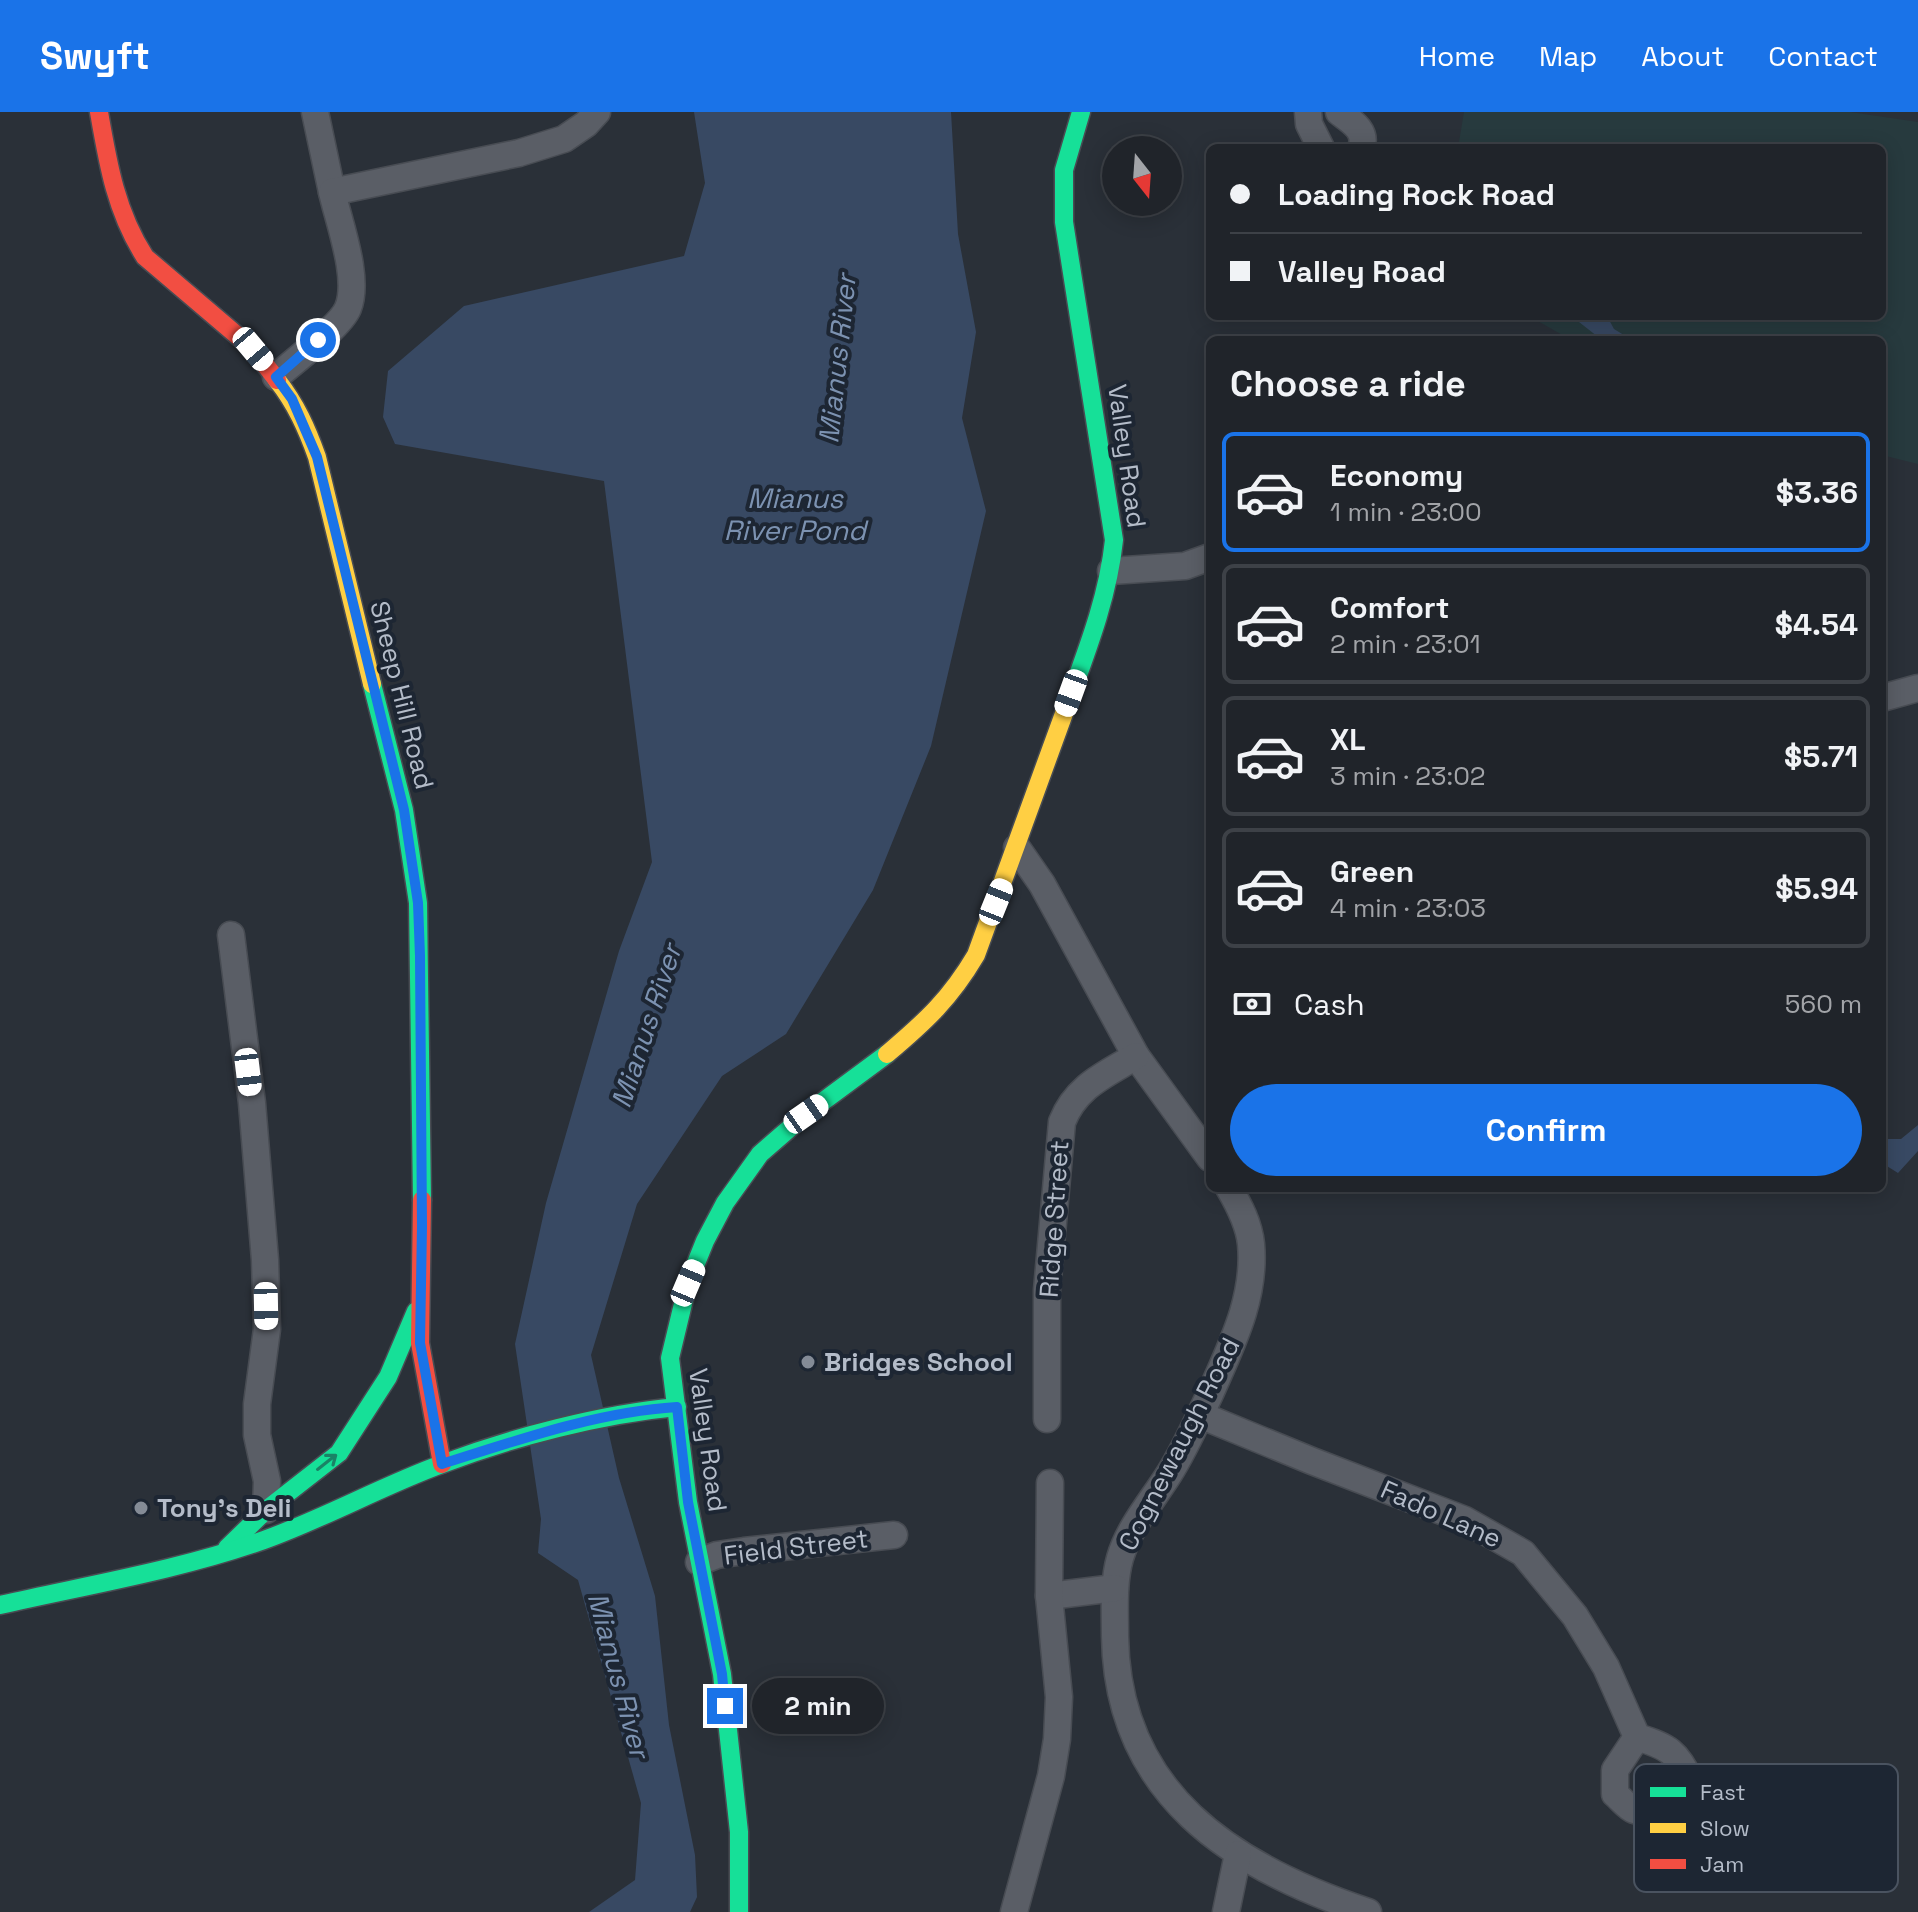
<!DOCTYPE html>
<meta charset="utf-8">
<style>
body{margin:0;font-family:"Space Grotesk",sans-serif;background:#282c32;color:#f1f3f6;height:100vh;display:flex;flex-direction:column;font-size:30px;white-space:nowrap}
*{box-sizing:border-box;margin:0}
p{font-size:26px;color:#a2a4a8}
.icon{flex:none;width:44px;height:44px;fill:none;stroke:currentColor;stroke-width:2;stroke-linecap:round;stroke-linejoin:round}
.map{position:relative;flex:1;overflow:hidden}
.panel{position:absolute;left:1206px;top:224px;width:680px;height:856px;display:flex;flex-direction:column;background:#20242a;border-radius:12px;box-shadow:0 4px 20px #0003,0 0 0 2px #3d4147}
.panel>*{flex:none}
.hud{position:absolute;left:1206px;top:32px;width:680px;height:176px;border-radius:12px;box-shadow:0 4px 20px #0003,0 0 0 2px #3d4147;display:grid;align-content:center;height:176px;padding:0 24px;background:#20242a}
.needle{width:52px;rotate:163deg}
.fabs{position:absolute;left:1102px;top:24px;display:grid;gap:16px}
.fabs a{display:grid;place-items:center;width:80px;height:80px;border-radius:50%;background:#20242a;box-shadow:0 4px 20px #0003,0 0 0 2px #3d4147;font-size:40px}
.end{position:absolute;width:36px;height:36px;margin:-18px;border:10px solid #1a73e8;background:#fff;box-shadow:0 0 0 4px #fff}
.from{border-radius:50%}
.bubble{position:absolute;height:56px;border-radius:28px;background:#20242a;box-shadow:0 4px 20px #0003,0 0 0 2px #3d4147;font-size:26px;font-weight:700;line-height:56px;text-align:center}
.car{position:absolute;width:24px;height:48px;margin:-24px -12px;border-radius:10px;box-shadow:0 0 6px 2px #0007;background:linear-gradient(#fff 24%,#345 0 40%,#fff 0 76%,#345 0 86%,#fff 0)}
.hud b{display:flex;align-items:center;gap:28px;height:76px;font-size:30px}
.hud b+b{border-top:2px solid #3d4147}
.hud i{width:20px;height:20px;background:#f1f3f6}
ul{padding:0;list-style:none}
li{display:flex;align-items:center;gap:24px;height:120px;margin:0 16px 12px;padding:0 8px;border:4px solid #3d4147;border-radius:12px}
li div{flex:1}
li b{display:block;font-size:30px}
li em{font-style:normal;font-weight:700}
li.selected{border-color:#1a73e8}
li>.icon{width:72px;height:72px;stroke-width:1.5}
h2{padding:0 24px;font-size:36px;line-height:96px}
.pay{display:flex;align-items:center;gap:20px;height:88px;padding:0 24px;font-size:30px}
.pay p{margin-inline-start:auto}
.action{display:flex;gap:16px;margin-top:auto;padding:16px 24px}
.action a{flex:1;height:92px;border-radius:48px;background:#1a73e8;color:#fff;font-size:32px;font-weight:700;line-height:92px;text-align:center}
header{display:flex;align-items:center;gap:48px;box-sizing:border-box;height:112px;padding:0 40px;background:#1a73e8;color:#fff}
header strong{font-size:38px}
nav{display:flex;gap:44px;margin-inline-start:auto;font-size:28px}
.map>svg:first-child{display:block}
.green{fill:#273a3e}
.water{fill:#384963}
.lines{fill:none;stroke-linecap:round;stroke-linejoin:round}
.street-casing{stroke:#484c53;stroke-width:29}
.fast-casing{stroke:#484c53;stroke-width:21}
.slow-casing{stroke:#484c53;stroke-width:21}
.jam-casing{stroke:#484c53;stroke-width:21}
.street{stroke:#5a5e66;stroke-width:26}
.fast{stroke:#16e098;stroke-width:18}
.slow{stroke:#ffcf43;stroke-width:18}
.jam{stroke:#f24e42;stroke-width:18}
.oneway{stroke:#1a8366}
.route{stroke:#1a73e8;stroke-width:10}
.poi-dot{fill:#848b96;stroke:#1d2633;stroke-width:3}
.labels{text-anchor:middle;stroke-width:8;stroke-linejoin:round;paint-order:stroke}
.street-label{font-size:26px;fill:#b4bcc9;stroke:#1d2633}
.poi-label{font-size:26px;font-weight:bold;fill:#b4bcc9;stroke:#1d2633;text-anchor:start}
.water-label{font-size:28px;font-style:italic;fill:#7c92b1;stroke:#1d2633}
.key{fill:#1d2633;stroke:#4a5360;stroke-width:2}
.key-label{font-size:22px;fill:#b4bcc9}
</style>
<header>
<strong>Swyft</strong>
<nav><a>Home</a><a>Map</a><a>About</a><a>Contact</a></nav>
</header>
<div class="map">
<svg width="1918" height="1800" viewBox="0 0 1918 1800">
<rect width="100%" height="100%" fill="#2a3038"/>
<!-- green -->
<polygon class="green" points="1464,0 1850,0 1918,10 1918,352 1882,343 1882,228 1596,228 1589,224 1571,228 1529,204 1882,204 1882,36 1458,36"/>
<!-- water -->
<g class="water">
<polygon points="694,0 951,0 958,122 976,220 962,306 986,399 931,634 873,778 786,922 722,964 637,1092 591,1243 619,1366 655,1484 669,1613 695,1743 697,1785 690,1800 589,1800 635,1768 641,1691 578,1468 538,1441 541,1407 515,1232 546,1091 619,839 652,750 604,369 395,332 383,305 388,259 464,194 684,144 705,71"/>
<polygon points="1545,204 1607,204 1614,217 1632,228 1602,228 1579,210"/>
<polygon points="1918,1013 1918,1039 1898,1061 1882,1051 1882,1027 1901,1027"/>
</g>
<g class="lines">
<!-- street casing -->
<g class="street-casing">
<g id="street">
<polyline points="315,0 332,80"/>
<polyline points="1308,0 1309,12 1321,36"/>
<path d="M1339,0C1351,9 1368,19 1361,36"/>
<path d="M276,265C293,250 341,214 348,196C360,166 339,111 332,80L519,41L564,27L586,12L597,0"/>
<polyline points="1111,459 1185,454 1210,445"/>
<polyline points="1882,586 1918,576"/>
<polyline points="1017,736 1042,772 1136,944 1210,1046"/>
<polyline points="231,823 252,991 265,1148 267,1217 257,1292 257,1323 267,1369 266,1398"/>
<path d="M1229,1076C1239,1093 1249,1112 1251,1132C1256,1186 1231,1234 1210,1282C1197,1309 1185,1337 1169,1362C1152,1389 1129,1415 1120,1446C1113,1471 1115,1498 1115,1524C1117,1682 1232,1755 1368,1800"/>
<path d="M1200,1303L1312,1349L1465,1408L1523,1441L1575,1504L1606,1555L1637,1625C1669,1635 1677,1640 1691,1670C1680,1691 1660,1707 1634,1698C1628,1696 1620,1686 1615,1682V1658L1637,1625"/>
<path d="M1047,1307V1178L1062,1010C1076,974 1105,963 1136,944"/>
<polyline points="699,1450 717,1443 744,1439 894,1423"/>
<polyline points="1049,1484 1115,1476"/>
<polyline points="1014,1800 1051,1664 1057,1627 1059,1585 1049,1484 1050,1371"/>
<polyline points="1226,1800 1238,1742"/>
</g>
</g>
<!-- fast casing -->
<g class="fast-casing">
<g id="fast">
<polyline points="372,572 404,698 418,791 422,1088"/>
<path d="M1066,596C1086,541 1108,486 1114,428L1064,110V58L1081,0"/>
<polyline points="227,1436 266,1398 339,1341 388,1265 416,1199"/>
<path d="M0,1493C88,1473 179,1458 264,1428C325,1406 382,1374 442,1352C513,1325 602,1302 677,1295"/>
<polyline points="739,1800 739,1720 722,1562 688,1390 670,1246 688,1171 705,1129 725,1091 760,1042 806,1002 887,942"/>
</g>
</g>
<!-- slow casing -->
<g class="slow-casing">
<g id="slow">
<path d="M277,268C296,292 307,317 317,345L372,572"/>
<path d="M887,942C926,909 950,887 976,843L1066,596"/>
</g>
</g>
<!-- jam casing -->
<g class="jam-casing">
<g id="jam">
<path d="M99,0C108,52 116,100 145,145L253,237L277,268"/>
<polyline points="422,1088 420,1231 442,1352"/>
</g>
</g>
<!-- street -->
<use href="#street" class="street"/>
<!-- fast -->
<use href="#fast" class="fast"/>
<!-- slow -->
<use href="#slow" class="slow"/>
<!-- jam -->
<use href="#jam" class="jam"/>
</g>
<!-- one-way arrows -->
<defs><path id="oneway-shaft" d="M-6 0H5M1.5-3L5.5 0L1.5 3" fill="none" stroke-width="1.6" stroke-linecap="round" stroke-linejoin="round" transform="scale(2)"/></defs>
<use class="oneway" href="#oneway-shaft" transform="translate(327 1350) rotate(-38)"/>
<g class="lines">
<!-- route -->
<path class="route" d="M318,228L276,265L292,287L317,345L404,698L418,791L420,844L422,1114L420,1231L442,1352C518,1328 597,1300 677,1295L688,1390L722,1562L725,1594"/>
</g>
<!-- markers -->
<g class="poi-dot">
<circle cx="808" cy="1250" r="8"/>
<circle cx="141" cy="1396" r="8"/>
</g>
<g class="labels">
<!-- street labels -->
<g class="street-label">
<text transform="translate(1127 344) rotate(82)" y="9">Valley Road</text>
<text transform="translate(402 583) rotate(76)" y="9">Sheep Hill Road</text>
<text transform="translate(1054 1107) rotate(-86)" y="9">Ridge Street</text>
<text transform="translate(708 1328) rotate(82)" y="9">Valley Road</text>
<text transform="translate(1179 1332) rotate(-63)" y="9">Cognewaugh Road</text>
<text transform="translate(1441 1402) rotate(24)" y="9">Fado Lane</text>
<text transform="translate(796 1435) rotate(-7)" y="9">Field Street</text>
</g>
<!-- poi labels -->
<g class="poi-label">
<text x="824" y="1259">Bridges School</text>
<text x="157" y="1405">Tony's Deli</text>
</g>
<!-- water labels -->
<g class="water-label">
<text transform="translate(837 247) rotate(-84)" y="10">Mianus River</text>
<text x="795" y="396">Mianus<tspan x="795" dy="32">River Pond</tspan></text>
<text transform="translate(646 914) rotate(-72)" y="10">Mianus River</text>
<text transform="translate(619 1563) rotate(75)" y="10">Mianus River</text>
</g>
</g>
<!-- legend -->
<rect x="1634" y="1652" width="264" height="128" rx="12" class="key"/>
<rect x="1650" y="1675" width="36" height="10" fill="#16e098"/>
<rect x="1650" y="1711" width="36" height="10" fill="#ffcf43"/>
<rect x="1650" y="1747" width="36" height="10" fill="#f24e42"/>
<g class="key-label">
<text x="1700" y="1688">Fast</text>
<text x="1700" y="1724">Slow</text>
<text x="1700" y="1760">Jam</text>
</g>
</svg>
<div class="fabs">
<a><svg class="needle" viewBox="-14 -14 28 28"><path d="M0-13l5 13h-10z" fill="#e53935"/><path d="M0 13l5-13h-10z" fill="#a2a4a8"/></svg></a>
</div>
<i class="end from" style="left:318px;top:228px"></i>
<i class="end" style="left:725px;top:1594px"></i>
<div class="bubble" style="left:752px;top:1566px;width:132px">2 min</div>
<i class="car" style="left:253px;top:237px;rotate:140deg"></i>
<i class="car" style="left:1071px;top:581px;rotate:200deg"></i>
<i class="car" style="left:996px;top:790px;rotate:22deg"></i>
<i class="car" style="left:248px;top:960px;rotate:173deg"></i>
<i class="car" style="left:806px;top:1002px;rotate:55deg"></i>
<i class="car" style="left:688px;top:1171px;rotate:23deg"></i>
<i class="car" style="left:266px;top:1194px;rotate:179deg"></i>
<div class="hud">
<b><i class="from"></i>Loading Rock Road</b>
<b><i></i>Valley Road</b>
</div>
<section class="panel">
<h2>Choose a ride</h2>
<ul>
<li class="selected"><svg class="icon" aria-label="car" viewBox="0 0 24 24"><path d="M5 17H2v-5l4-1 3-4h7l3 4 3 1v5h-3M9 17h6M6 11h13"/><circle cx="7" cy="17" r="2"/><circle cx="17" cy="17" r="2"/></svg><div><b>Economy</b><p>1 min · 23:00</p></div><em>$3.36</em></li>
<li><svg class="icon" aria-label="car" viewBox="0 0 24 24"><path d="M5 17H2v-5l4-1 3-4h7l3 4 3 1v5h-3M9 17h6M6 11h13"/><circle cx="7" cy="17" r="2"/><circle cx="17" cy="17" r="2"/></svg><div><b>Comfort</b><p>2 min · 23:01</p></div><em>$4.54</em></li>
<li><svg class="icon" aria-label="car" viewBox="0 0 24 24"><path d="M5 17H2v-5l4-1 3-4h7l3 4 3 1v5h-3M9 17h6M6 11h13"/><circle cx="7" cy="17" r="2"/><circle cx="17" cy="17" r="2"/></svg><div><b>XL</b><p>3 min · 23:02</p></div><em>$5.71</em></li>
<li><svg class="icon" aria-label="car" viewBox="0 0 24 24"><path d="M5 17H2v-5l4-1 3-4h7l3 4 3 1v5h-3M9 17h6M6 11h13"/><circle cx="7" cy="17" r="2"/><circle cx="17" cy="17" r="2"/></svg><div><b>Green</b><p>4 min · 23:03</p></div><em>$5.94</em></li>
</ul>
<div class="pay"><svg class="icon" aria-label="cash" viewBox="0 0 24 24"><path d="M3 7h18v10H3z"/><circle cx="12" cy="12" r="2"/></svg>Cash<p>560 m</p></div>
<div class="action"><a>Confirm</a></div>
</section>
</div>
